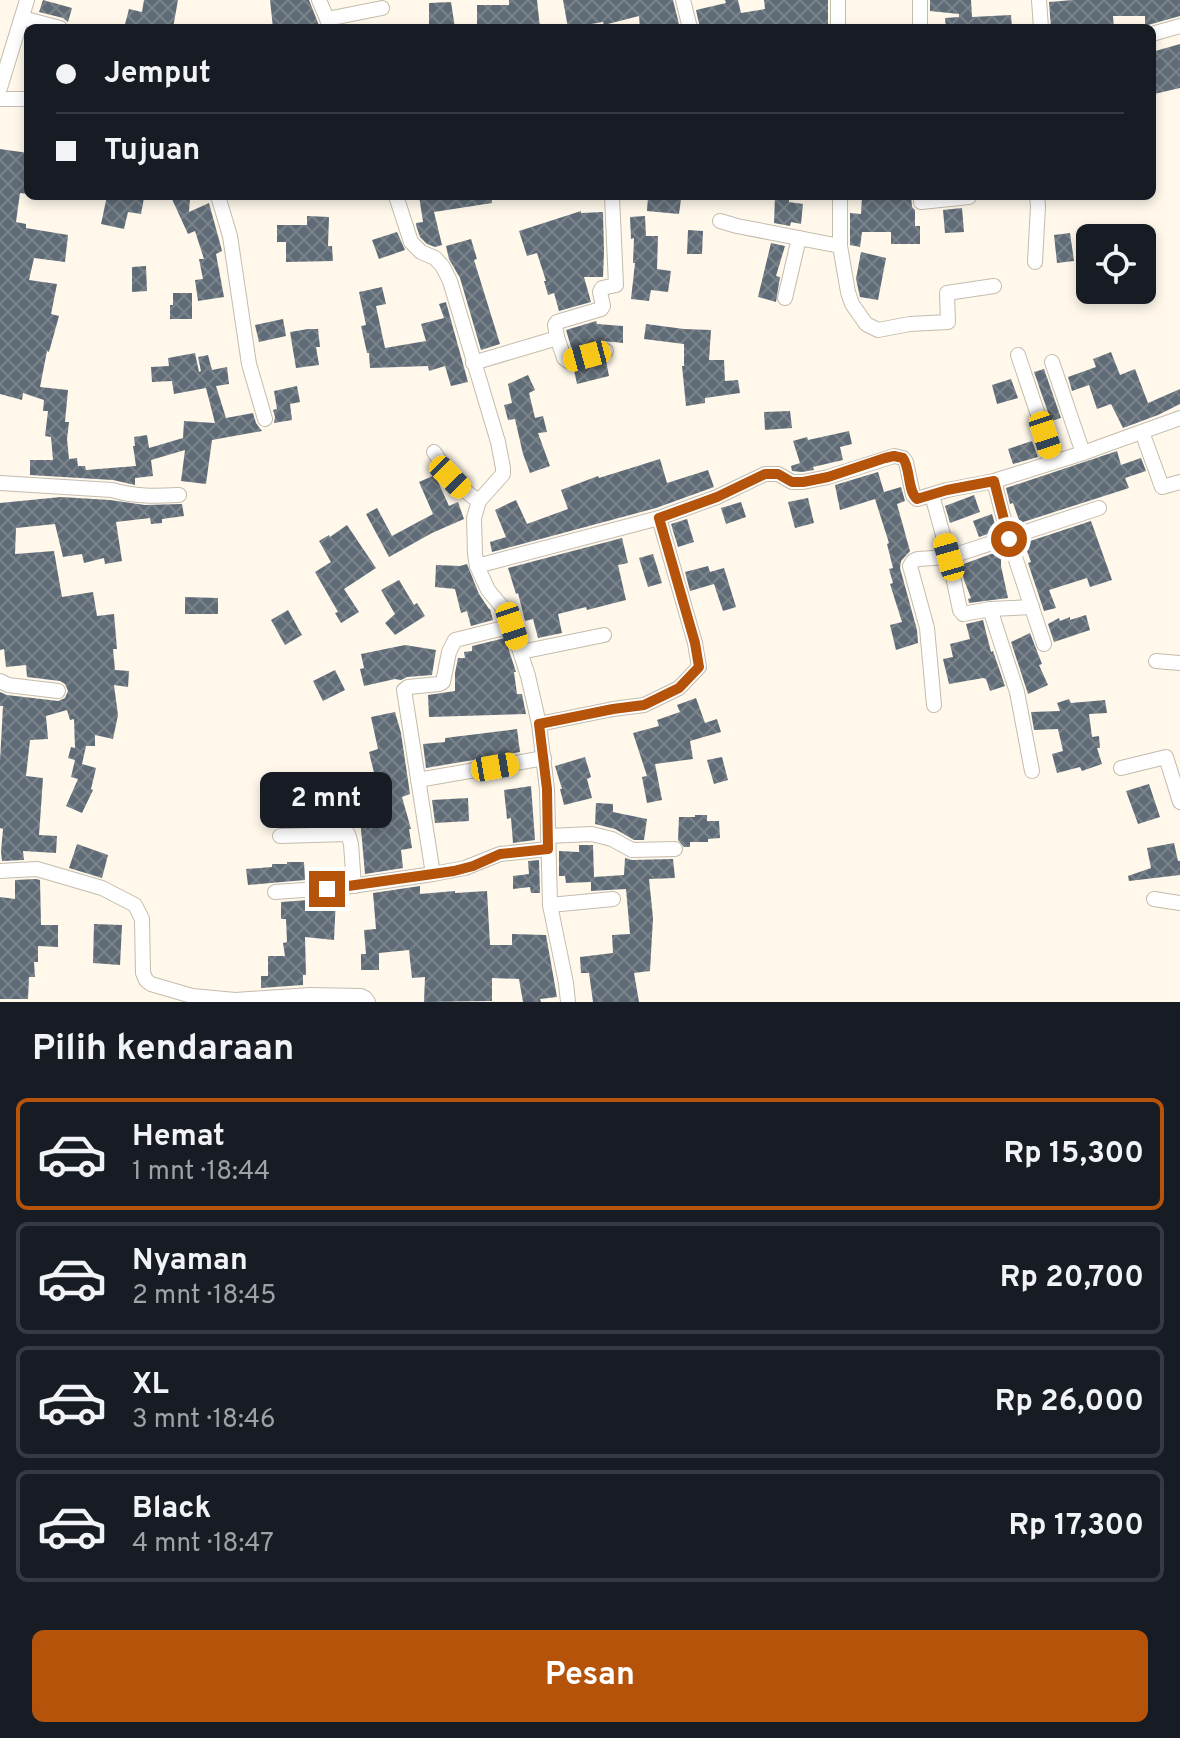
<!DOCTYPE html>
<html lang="id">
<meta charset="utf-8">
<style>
body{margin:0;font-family:Overpass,sans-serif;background:#20242c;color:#f1f3f6;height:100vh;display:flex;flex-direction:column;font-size:30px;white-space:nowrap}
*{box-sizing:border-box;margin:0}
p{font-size:26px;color:#9ea1a6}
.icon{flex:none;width:44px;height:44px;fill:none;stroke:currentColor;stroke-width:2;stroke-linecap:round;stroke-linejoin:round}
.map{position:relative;height:1002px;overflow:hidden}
.details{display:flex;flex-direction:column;background:#171b24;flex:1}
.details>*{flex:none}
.hud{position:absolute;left:24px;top:24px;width:1132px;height:176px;border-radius:12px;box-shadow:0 4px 12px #0003;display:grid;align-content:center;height:176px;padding:0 32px;background:#171b24}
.tools{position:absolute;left:1076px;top:224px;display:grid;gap:16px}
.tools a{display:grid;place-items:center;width:80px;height:80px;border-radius:12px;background:#171b24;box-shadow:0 4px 12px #0003;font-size:40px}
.end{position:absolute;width:36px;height:36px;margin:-18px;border:10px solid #b45309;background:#fff;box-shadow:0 0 0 4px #fff}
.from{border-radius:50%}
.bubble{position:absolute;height:56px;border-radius:12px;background:#171b24;box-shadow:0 4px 12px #0003;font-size:26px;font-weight:700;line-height:56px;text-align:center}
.car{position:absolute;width:24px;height:48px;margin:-24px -12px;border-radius:10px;box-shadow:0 0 6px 2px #0007;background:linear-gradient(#f5c518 24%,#345 0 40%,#f5c518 0 76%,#345 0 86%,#f5c518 0)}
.hud b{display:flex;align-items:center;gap:28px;height:76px;font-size:30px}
.hud b+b{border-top:2px solid #363941}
.hud i{width:20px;height:20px;background:#f1f3f6}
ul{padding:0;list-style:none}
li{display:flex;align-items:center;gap:24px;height:112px;margin:0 16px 12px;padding:0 16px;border:4px solid #363941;border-radius:12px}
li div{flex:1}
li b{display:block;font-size:30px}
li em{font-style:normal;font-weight:700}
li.selected{border-color:#b45309}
li>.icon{width:72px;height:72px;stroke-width:1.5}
h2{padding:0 32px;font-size:36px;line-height:96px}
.cta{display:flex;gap:16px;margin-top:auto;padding:16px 32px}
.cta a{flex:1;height:92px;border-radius:12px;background:#b45309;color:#fff;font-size:32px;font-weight:700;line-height:92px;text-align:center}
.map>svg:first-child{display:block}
.building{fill:url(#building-cross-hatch)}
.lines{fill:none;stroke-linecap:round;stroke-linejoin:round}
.minor-casing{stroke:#c4bcad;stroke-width:16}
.minor{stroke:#fff;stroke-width:14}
.route{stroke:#b45309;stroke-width:10}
</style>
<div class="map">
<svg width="1180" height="1002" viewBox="0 0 1180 1002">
<defs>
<pattern id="building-cross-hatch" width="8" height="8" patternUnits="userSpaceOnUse" patternTransform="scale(2)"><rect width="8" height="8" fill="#5f6c77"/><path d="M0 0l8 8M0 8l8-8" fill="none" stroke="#7b838a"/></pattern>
</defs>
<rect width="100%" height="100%" fill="#fff8eb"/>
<!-- building -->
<g class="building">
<polygon points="43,0 72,8 68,22 63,18 39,12"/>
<polygon points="144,0 178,0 173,28 124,28 129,9 142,12"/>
<polygon points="270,0 309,0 320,28 273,28"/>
<polygon points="509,0 537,0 540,28 477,28 477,5 509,5"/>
<polygon points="563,0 673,0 680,28 640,28 639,16 604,25 603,22 568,28"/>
<polygon points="725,0 738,0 741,13 765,9 764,0 828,0 828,28 799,28 799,24 755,28 700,28 696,10 726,3"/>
<polygon points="930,0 971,0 972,17 1011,15 1012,28 946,28 945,18 959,17 959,14 930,11"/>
<polygon points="1073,0 1180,0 1180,16 1148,25 1145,25 1145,16 1113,16 1114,28 1051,28 1049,2"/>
<polygon points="451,2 455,28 440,28 439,24 429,24 429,3"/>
<polygon points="1180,44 1180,88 1154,94 1152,79 1156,77 1152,62 1152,52"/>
<polygon points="0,149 28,153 28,194 20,193 16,222 26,224 26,228 68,235 65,262 34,258 29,280 57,284 51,314 59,316 49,352 47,351 40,387 68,390 65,422 69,422 67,439 69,459 77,458 78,466 85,466 86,470 136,466 133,446 135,446 134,437 147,435 149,448 183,438 184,421 215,423 206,388 174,394 172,381 152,382 151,367 169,366 168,358 195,353 199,372 201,371 198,357 208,355 212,370 227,367 229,384 216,386 226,418 253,413 256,423 262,431 212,440 206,484 181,481 185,450 151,460 153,476 135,478 135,485 113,480 30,475 30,460 53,460 51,437 45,436 48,411 43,411 44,400 23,393 22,400 0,394"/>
<polygon points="107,196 144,198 141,214 128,212 124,229 101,224"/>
<polygon points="419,196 491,196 492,203 434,212 442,245 435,247 427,244 420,237 416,225 416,223 423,222"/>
<polygon points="648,196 681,199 679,214 647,211"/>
<polygon points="775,196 789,196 789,202 803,204 801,224 791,222 790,226 774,223"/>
<polygon points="862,196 911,196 912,207 915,210 915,226 920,226 920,244 891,244 891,232 862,232 860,247 850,245 850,213 861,214"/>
<polygon points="171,197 190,199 189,212 209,203 221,247 222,251 216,254 224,297 198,301 195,280 203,279 199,259 204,259 195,231 188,234"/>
<polygon points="962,208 964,232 945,233 943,210"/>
<polygon points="581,211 581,213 603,212 604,252 603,277 584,277 591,302 559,311 554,293 548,295 544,281 546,281 537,253 527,256 519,231"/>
<polygon points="307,216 329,217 328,246 332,246 333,261 286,262 286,242 277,242 277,225 307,225"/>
<polygon points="645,216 646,236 658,236 657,269 671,271 668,292 651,290 649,301 631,299 635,263 633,263 634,238 631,239 630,217"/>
<polygon points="688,230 703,231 702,254 687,254"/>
<polygon points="397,232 405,250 379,259 372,240"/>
<polygon points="1070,233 1074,261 1057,263 1054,235"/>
<polygon points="471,239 477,259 474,260 500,344 481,350 460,278 449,259 446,246"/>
<polygon points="771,243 785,246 776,276 780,277 776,302 758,297"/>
<polygon points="861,252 886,258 878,300 860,297 856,279"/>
<polygon points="146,266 147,291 132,292 132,267"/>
<polygon points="382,287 386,304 376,306 385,348 426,341 421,324 444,318 439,304 446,302 468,382 451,386 445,366 429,371 428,366 370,368 369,353 367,353 361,326 366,325 359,292"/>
<polygon points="173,293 192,293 192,319 170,319 170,305 173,305"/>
<polygon points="283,319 286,336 259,342 255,325"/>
<polygon points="596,321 597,324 623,326 623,343 603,341 572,350 566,330"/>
<polygon points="646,324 684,329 711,330 709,360 724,360 725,381 738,380 740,393 705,398 705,403 686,406 682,366 684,366 684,344 644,339"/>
<polygon points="308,329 318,329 320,347 316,347 319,365 296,368 290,332"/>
<polygon points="1111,352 1120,375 1135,369 1148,403 1180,389 1180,404 1158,415 1123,428 1111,404 1097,409 1089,385 1072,391 1068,377 1096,367 1093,359"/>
<polygon points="606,361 609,376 577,384 574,370"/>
<polygon points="1044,369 1061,418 1051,421 1034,372"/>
<polygon points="528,375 535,390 529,393 535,418 543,416 547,432 538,433 550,466 530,473 523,454 515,419 508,420 504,405 512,403 508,384"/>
<polygon points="1011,379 1018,398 997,404 992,385"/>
<polygon points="297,386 300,402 290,404 292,420 274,423 275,417 273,410 277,409 274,391"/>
<polygon points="790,411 792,428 765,430 764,412"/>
<polygon points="849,431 852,444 840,447 843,460 813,467 814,470 802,472 792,471 791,466 800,463 793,441 807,437 808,440"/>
<polygon points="1032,441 1038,457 1013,464 1008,449"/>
<polygon points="1117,451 1121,465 1141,458 1146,471 1125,478 1129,488 1020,523 1013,503 1010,504 1006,488"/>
<polygon points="660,459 667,483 708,470 714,487 656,508 492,552 490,542 506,537 495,510 516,500 527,524 568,509 561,490 598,476 599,478"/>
<polygon points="878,472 884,492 901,487 905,501 897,504 910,551 901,561 900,568 917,630 918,643 896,650 890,625 902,622 890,584 893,583 889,569 893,568 887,544 889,543 875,499 840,510 835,485"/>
<polygon points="435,475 449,506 458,502 464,519 432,533 389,557 366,514 377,508 392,536 433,514 419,482"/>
<polygon points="974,495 980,512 950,523 945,506"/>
<polygon points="61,497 110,500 145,505 182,504 184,516 162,519 162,523 151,524 150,518 116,522 122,561 105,564 104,558 84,563 82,554 63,557 55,524 16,528 15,554 54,551 62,597 93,592 97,616 114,614 117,649 113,649 115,670 129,671 128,687 114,685 118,715 113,739 95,735 95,746 86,746 82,764 96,768 91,789 93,790 82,813 66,806 78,779 71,777 75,760 68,758 71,747 75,748 74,719 70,720 67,710 46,716 48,739 30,740 26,776 43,778 39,835 57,836 56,853 23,851 24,860 2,861 1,851 3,829 0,828 0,761 3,706 0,706 0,692 7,695 58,701 65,698 68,691 65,684 60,681 27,677 26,665 6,667 4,649 0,650 0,503"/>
<polygon points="808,498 814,523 795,528 788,502"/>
<polygon points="741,502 746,517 726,524 721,508"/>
<polygon points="992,514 997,531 979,537 973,521"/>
<polygon points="687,519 694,542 678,547 671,524"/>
<polygon points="1091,521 1112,580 1090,587 1087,578 1049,590 1056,608 1044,611 1028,563 1031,562 1024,543"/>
<polygon points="347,525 376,568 344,589 359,612 341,623 335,613 338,612 315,572 331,562 319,541 329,535 330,537"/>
<polygon points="622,538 628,563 618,565 626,600 587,610 586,607 558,614 562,633 538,638 533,619 525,621 518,593 516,594 508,568"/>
<polygon points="1001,553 1001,566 1008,598 969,603 968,599 971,598 964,580 961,565 991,554"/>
<polygon points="653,554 662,583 648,587 639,558"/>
<polygon points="467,564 479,594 489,609 490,609 493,620 471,626 467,611 461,613 455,589 435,587 436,565 460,566"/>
<polygon points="708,566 710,572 724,568 736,607 723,611 714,584 690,591 685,572"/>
<polygon points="399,580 414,605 417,603 425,616 395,635 385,623 395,614 381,590"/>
<polygon points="185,597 218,598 218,614 185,614"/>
<polygon points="288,610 302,635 285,645 271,620"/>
<polygon points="1086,615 1090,630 1054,642 1048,624 1059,618 1060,621 1070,617 1070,620"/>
<polygon points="983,620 991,652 993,651 1005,686 990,691 986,679 983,678 949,684 943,659 953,657 950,644 970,639 966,624"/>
<polygon points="1030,633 1042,664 1039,665 1048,685 1028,694 1011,642"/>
<polygon points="505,638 516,672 514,672 517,694 522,694 526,714 429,717 428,695 455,691 455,673 458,658 465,658 464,652 472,651 472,646"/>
<polygon points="405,645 436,650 432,675 407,677 401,680 395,679 364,686 360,669 364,668 361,654"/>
<polygon points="335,670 345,690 323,701 313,681"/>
<polygon points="696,698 705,723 717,719 721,732 690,741 693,759 655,764 662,800 647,803 642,777 647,776 633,733 659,726 657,720 680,712 677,705"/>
<polygon points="1069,699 1071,703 1105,700 1107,713 1089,714 1092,737 1099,736 1100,748 1097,748 1102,764 1082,771 1080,767 1057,773 1052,754 1063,751 1058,729 1034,730 1031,712 1060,711 1057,703"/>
<polygon points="395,712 401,733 410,794 402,797 411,829 409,829 412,848 401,850 403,868 365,874 360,818 354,818 352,789 345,790 345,778 375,777 369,752 378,749 371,717"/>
<polygon points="517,729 520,752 426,768 423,744 445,742 445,738"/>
<polygon points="585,757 591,777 587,779 592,798 564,805 560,789 562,789 555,766"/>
<polygon points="722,757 728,780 714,784 707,760"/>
<polygon points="1149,784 1160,817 1138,824 1126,791"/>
<polygon points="531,786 535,840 513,843 511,818 507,819 504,790"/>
<polygon points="468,798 469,821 435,823 432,800"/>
<polygon points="322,802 324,824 306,825 304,804"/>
<polygon points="596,803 613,804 613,812 647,819 644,840 634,840 615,829 595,824"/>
<polygon points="695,815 707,815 707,821 719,821 720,838 708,839 708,842 690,842 690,847 684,847 678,840 679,817 695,817"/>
<polygon points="1174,843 1178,861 1180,861 1180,875 1129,881 1128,876 1151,868 1147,848"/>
<polygon points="77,844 108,855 102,878 69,868"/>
<polygon points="579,845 593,845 594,877 624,875 625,858 632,860 673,859 675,878 649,879 653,918 650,971 634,973 639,1002 593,1002 589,973 581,973 580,957 613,953 612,935 630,934 626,889 591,891 591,882 566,883 565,876 559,876 559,851 579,852"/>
<polygon points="539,860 540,893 531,893 530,887 513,889 513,876 529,874 528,861"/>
<polygon points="287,862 304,862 305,880 248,885 246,869 272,867 272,864 287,864"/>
<polygon points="36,879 40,880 41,925 58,925 58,947 38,946 38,962 34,962 35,977 29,977 28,999 0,999 0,897 15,899 15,880"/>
<polygon points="420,886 420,894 455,891 455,893 487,891 490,945 512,945 512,934 546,935 557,997 540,999 541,1002 523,1002 519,979 492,978 492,1001 424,1002 425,977 412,978 409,950 379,953 379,970 361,970 361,954 366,954 364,930 376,929 373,893"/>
<polygon points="336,898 334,940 305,937 306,975 303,975 303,985 261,988 261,976 268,976 268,956 285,956 283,943 287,942 286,919 281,919 281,902"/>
<polygon points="94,924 122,925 120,965 93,963"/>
</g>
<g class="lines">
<!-- minor casing -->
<g class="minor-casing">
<g id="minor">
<polyline points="319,0 331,28"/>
<polyline points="683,0 690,28"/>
<polyline points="838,0 838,28"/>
<polyline points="1039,0 1041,28"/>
<polyline points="22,18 60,28"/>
<polyline points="327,19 382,8"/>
<polyline points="920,28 920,0"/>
<polyline points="1152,34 1180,26"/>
<polyline points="0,88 27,0"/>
<polyline points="0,99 28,99"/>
<polyline points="218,196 230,236 249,364 265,419"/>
<polyline points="396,196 411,242 421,252 435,258 443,267 450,281 498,442 503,468 503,474 479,501 474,518 475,554 477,566 488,590 508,614 528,676 539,724 547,789 550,905 566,983 568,1002"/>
<polyline points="840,196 840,246 848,292 852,304 866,324 878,330 910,324 948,322 947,293 994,286"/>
<polyline points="921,196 921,202 969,197"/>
<polyline points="720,221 737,226 840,246"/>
<polyline points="1035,262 1038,206 1037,196"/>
<polyline points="785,298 799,238"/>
<polyline points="557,337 564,358 568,361 606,351"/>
<polyline points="1018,355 1054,462"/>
<polyline points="1052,362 1083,453"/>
<polyline points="473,363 554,339 557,337 555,325 557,322 601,309 603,306 600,292 602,288 616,285 612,196"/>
<polyline points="1142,432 1162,487 1180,482"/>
<path d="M434,452C447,472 458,488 479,501"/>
<path d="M0,483L112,490C135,497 156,496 179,495"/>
<polyline points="932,495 949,557 918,559 913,561 910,566 927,628 934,705"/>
<polyline points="477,566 659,518 717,497 765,474 778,474 792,482 803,482 828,477 894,456 903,458 906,462 913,495 917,499 947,490 994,481"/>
<polyline points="1032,607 990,609 963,614 960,610 949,557 1099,508"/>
<polyline points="990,609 1017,692 1032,771"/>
<polyline points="1044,644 1009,539 994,481 1083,453 1180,418"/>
<polyline points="521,652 604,635"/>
<polyline points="1156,661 1180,663"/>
<polyline points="0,681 8,685 58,691"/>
<polyline points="539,724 613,709 644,705 679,688 699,667 695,643 659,518"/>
<polyline points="1121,768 1166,757 1180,802"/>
<polyline points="418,780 544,758"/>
<polyline points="280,836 348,834 351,844 354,886"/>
<polyline points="548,836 592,834 612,839 632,850 675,849"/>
<polyline points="0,871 37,869 102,888 135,905 142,919 143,973 146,980 151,984 192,996 235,1000 310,995 361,996 365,998 368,1002"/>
<polyline points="433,874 465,868 500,854 548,849"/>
<polyline points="275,892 345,887 433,874 404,690 408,687 439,684 443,682 449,652 455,640 512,626"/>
<polyline points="1154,899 1180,903"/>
<polyline points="550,905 613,899"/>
</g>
</g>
<!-- minor -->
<use href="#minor" class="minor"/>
</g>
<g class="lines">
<!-- route -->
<path class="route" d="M327,889L454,871L473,866L500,854L548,849L547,789L539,724L613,709L644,705L679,688L699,667L695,643L659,518L717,497L765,474H778L792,482H803L828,477L885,458L894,456L903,458C911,470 907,490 917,499L947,490L994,481L1009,539"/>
</g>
</svg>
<div class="tools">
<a><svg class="icon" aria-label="locate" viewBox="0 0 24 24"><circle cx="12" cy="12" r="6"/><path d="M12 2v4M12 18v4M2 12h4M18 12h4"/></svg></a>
</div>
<i class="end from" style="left:1009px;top:539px"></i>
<i class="end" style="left:327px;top:889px"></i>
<div class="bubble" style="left:260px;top:772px;width:132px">2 mnt</div>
<i class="car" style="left:587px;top:356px;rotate:255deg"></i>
<i class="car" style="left:1045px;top:435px;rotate:162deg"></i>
<i class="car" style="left:450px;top:477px;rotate:136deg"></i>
<i class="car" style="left:949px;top:557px;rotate:344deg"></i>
<i class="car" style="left:512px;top:626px;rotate:162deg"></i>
<i class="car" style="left:495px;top:767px;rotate:80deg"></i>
<div class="hud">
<b><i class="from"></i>Jemput</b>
<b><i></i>Tujuan</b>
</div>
</div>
<section class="details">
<h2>Pilih kendaraan</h2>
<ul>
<li class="selected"><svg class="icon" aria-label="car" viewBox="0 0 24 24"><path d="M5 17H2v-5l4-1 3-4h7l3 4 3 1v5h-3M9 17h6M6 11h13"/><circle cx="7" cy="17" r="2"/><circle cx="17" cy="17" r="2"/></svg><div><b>Hemat</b><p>1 mnt · 18:44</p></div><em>Rp 15,300</em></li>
<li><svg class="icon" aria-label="car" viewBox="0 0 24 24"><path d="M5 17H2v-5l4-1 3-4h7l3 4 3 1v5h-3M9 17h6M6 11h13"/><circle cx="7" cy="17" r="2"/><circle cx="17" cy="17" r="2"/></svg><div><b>Nyaman</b><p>2 mnt · 18:45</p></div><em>Rp 20,700</em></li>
<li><svg class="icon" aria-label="car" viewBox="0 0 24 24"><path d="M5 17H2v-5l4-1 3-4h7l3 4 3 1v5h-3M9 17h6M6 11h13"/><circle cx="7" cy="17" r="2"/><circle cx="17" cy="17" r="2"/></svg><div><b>XL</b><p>3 mnt · 18:46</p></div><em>Rp 26,000</em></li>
<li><svg class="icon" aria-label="car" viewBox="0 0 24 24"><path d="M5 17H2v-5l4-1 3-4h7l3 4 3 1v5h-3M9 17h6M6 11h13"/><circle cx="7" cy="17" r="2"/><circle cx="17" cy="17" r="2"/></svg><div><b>Black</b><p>4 mnt · 18:47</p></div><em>Rp 17,300</em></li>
</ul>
<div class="cta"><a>Pesan</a></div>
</section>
